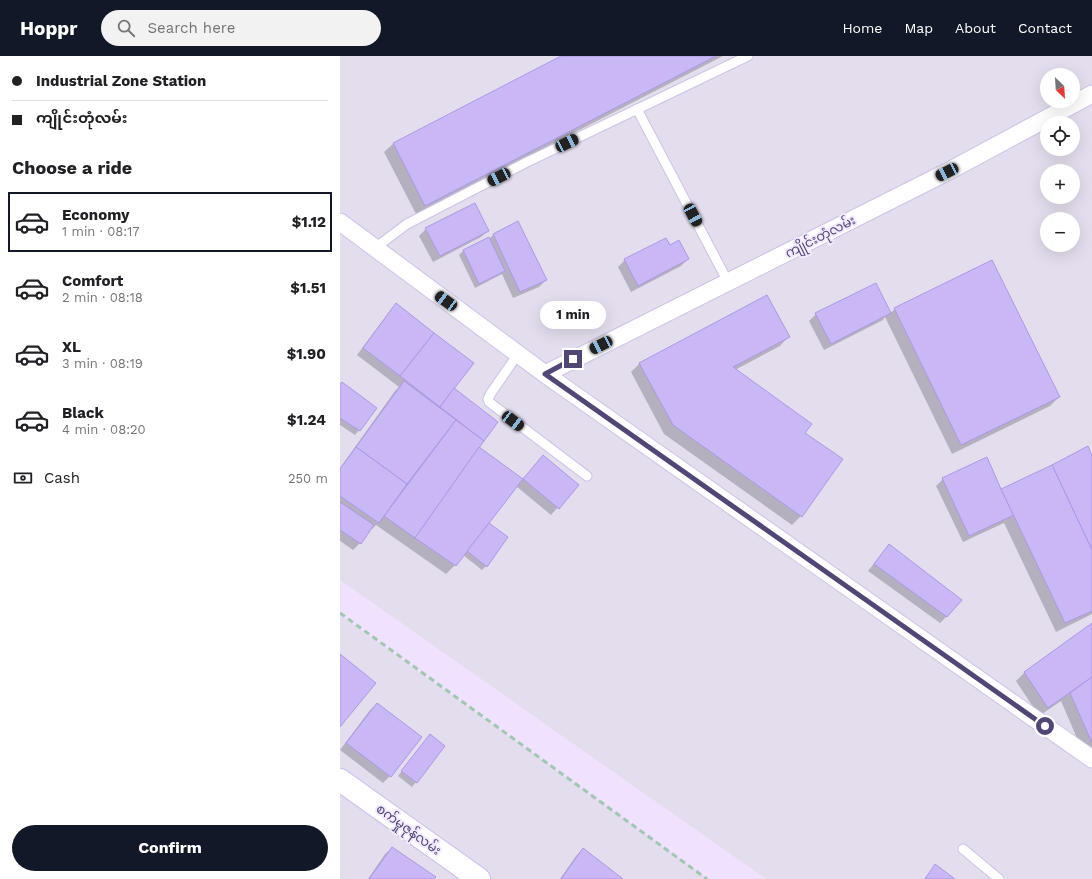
<!DOCTYPE html>
<meta charset="utf-8">
<style>
body{margin:0;font-family:"Work Sans","Noto Sans Myanmar",sans-serif;background:#f2f2f2;color:#202124;height:100vh;display:flex;flex-direction:column;font-size:15px;white-space:nowrap}
*{box-sizing:border-box;margin:0}
p{font-size:13px;color:#757577}
.icon{flex:none;width:22px;height:22px;fill:none;stroke:currentColor;stroke-width:2;stroke-linecap:round;stroke-linejoin:round}
.map{position:relative;flex:1;overflow:hidden}
.side{display:flex;flex-direction:column;background:#fff;width:340px}
.side>*{flex:none}
.top-card{display:grid;align-content:center;height:88px;padding:0 12px;background:#fff}
.needle{width:26px;rotate:155deg}
.controls{position:absolute;left:700px;top:12px;display:grid;gap:8px}
.controls a{display:grid;place-items:center;width:40px;height:40px;border-radius:50%;background:#fff;box-shadow:0 4px 16px #0002;font-size:20px}
.end{position:absolute;width:18px;height:18px;margin:-9px;border:5px solid #524677;background:#fff;box-shadow:0 0 0 2px #fff}
.from{border-radius:50%}
.bubble{position:absolute;height:28px;border-radius:14px;background:#fff;box-shadow:0 4px 16px #0002;font-size:13px;font-weight:700;line-height:28px;text-align:center}
.car{position:absolute;width:12px;height:24px;margin:-12px -6px;border-radius:5px;box-shadow:0 0 3px 1px #0007;background:linear-gradient(#222 24%,#8ab4d8 0 40%,#222 0 76%,#8ab4d8 0 86%,#222 0)}
.top-card b{display:flex;align-items:center;gap:14px;height:38px;font-size:15px}
.top-card b+b{border-top:1px solid #e0e0e0}
.top-card i{width:10px;height:10px;background:#202124}
ul{padding:0;list-style:none}
li{display:flex;align-items:center;gap:12px;height:60px;margin:0 8px 6px;padding:0 4px;border:2px solid transparent;border-radius:0px}
li div{flex:1}
li b{display:block;font-size:15px}
li em{font-style:normal;font-weight:700}
li.selected{border-color:#111827}
li>.icon{width:36px;height:36px;stroke-width:1.5}
h2{padding:0 12px;font-size:18px;line-height:48px}
.pay{display:flex;align-items:center;gap:10px;height:44px;padding:0 12px;font-size:15px}
.pay p{margin-inline-start:auto}
.action{display:flex;gap:8px;margin-top:auto;padding:8px 12px}
.action a{flex:1;height:46px;border-radius:24px;background:#111827;color:#fff;font-size:16px;font-weight:700;line-height:46px;text-align:center}
header{display:flex;align-items:center;gap:24px;box-sizing:border-box;height:56px;padding:0 20px;background:#111827;color:#fff}
header strong{font-size:19px}
nav{display:flex;gap:22px;margin-inline-start:auto;font-size:14px}
.search{width:280px;height:36px;background:#f2f2f2;display:flex;align-items:center;gap:10px;box-sizing:border-box;padding:0 14px;border-radius:22px;color:#757577;font-size:15px}
main{display:flex;flex:1;min-height:0}
.map>svg:first-child{display:block}
.industrial{fill:#e3dded;fill-rule:evenodd}
.shadow{fill:#0003}
.building{fill:#c9b8f5;stroke:#ac97e9}
.lines{fill:none;stroke-linecap:round;stroke-linejoin:round}
.lane-casing{stroke:#cfc2e8;stroke-width:11}
.street-casing{stroke:#cfc2e8;stroke-width:19}
.secondary-casing{stroke:#ccbcea;stroke-width:24}
.lane{stroke:#fff;stroke-width:9}
.street{stroke:#fff;stroke-width:17}
.secondary{stroke:#fff;stroke-width:22}
.rail{stroke:#a0c8b1;stroke-width:3;stroke-dasharray:6 4;stroke-linecap:butt}
.route{stroke:#524677;stroke-width:5}
.labels{text-anchor:middle;stroke-width:4;stroke-linejoin:round;paint-order:stroke}
.street-label{font-size:13px;fill:#524677;stroke:#f4eaff}
</style>
<header>
<strong>Hoppr</strong>
<div class="search"><svg class="icon" aria-label="search" viewBox="0 0 24 24"><circle cx="10" cy="10" r="6"/><path d="M15 15l6 6"/></svg>Search here</div>
<nav><a>Home</a><a>Map</a><a>About</a><a>Contact</a></nav>
</header>
<main>
<section class="side">
<div class="top-card">
<b><i class="from"></i>Industrial Zone Station</b>
<b><i></i>ကျိုင်းတုံလမ်း</b>
</div>
<h2>Choose a ride</h2>
<ul>
<li class="selected"><svg class="icon" aria-label="car" viewBox="0 0 24 24"><path d="M5 17H2v-5l4-1 3-4h7l3 4 3 1v5h-3M9 17h6M6 11h13"/><circle cx="7" cy="17" r="2"/><circle cx="17" cy="17" r="2"/></svg><div><b>Economy</b><p>1 min · 08:17</p></div><em>$1.12</em></li>
<li><svg class="icon" aria-label="car" viewBox="0 0 24 24"><path d="M5 17H2v-5l4-1 3-4h7l3 4 3 1v5h-3M9 17h6M6 11h13"/><circle cx="7" cy="17" r="2"/><circle cx="17" cy="17" r="2"/></svg><div><b>Comfort</b><p>2 min · 08:18</p></div><em>$1.51</em></li>
<li><svg class="icon" aria-label="car" viewBox="0 0 24 24"><path d="M5 17H2v-5l4-1 3-4h7l3 4 3 1v5h-3M9 17h6M6 11h13"/><circle cx="7" cy="17" r="2"/><circle cx="17" cy="17" r="2"/></svg><div><b>XL</b><p>3 min · 08:19</p></div><em>$1.90</em></li>
<li><svg class="icon" aria-label="car" viewBox="0 0 24 24"><path d="M5 17H2v-5l4-1 3-4h7l3 4 3 1v5h-3M9 17h6M6 11h13"/><circle cx="7" cy="17" r="2"/><circle cx="17" cy="17" r="2"/></svg><div><b>Black</b><p>4 min · 08:20</p></div><em>$1.24</em></li>
</ul>
<div class="pay"><svg class="icon" aria-label="cash" viewBox="0 0 24 24"><path d="M3 7h18v10H3z"/><circle cx="12" cy="12" r="2"/></svg>Cash<p>250 m</p></div>
<div class="action"><a>Confirm</a></div>
</section>
<div class="map">
<svg width="752" height="823" viewBox="0 0 752 823">
<rect width="100%" height="100%" fill="#f0e2fe"/>
<!-- industrial -->
<g class="industrial">
<path d="M0,0H752V823H426L0,524ZM707,19H733V45H707ZM707,67H733V93H707ZM707,115H733V141H707ZM707,163H733V189H707Z"/>
<polygon points="0,559 201,703 368,823 0,823"/>
</g>
<!-- shadow -->
<g class="shadow">
<polygon points="223,0 383,0 76,158 44,96 53,88"/>
<polygon points="178,167 206,224 199,231 173,242 162,218 135,232 119,199 123,195 149,182 149,183 153,179"/>
<polygon points="86,173 148,175 141,181 93,206 79,180"/>
<polygon points="329,190 348,203 341,210 291,236 278,211 285,204"/>
<polygon points="652,205 719,341 710,350 612,398 545,261 543,264 484,294 469,265 476,258 550,257 555,253"/>
<polygon points="56,249 110,336 143,384 137,391 182,424 203,400 237,429 211,459 176,430 148,467 146,510 142,514 123,499 115,509 106,518 36,469 32,473 30,472 20,487 13,494 0,485 0,412 55,335 59,331 17,299 50,255"/>
<polygon points="448,281 440,290 395,314 464,377 461,460 452,469 324,378 291,316 300,307"/>
<polygon points="0,329 36,352 15,379 0,369"/>
<polygon points="752,403 752,558 716,576 664,467 623,486 596,430 603,423 661,434"/>
<polygon points="549,490 607,560 600,567 528,515 543,496"/>
<polygon points="752,568 752,691 743,696 721,645 699,660 676,625 685,616"/>
<polygon points="37,648 50,720 43,727 0,694 30,654"/>
<polygon points="90,679 104,690 72,731 58,720"/>
<polygon points="52,792 93,823 28,823 45,798"/>
<polygon points="243,793 281,823 220,823 236,800"/>
<polygon points="595,810 613,823 584,823"/>
</g>
<!-- building -->
<g class="building">
<polygon points="221,0 376,0 85,150 53,87"/>
<polygon points="135,147 149,175 100,200 85,172"/>
<polygon points="178,165 207,224 180,236 153,178"/>
<polygon points="149,181 165,215 139,228 123,194"/>
<polygon points="326,182 330,189 339,184 349,203 298,230 284,203"/>
<polygon points="652,204 720,341 621,389 554,252"/>
<polygon points="536,227 551,257 491,288 475,257"/>
<polygon points="427,239 450,281 393,311 472,368 465,377 503,403 462,461 333,369 299,307"/>
<polygon points="56,247 94,277 60,320 23,292"/>
<polygon points="94,277 134,307 100,351 60,320"/>
<polygon points="64,325 116,364 67,428 16,391"/>
<polygon points="2,326 37,352 20,375 0,362 0,328"/>
<polygon points="114,332 158,366 144,385 100,351"/>
<polygon points="116,364 144,385 75,482 44,460"/>
<polygon points="748,390 752,400 752,494 712,409"/>
<polygon points="16,391 67,428 39,467 0,440 0,413"/>
<polygon points="139,391 183,423 116,510 75,482"/>
<polygon points="203,399 239,429 219,453 183,423"/>
<polygon points="647,401 661,433 674,459 629,480 602,422"/>
<polygon points="712,409 752,494 752,555 725,567 661,433"/>
<polygon points="0,446 34,469 21,488 0,474"/>
<polygon points="149,467 168,481 147,511 127,495"/>
<polygon points="549,488 622,544 607,561 534,508"/>
<polygon points="752,567 752,621 708,652 684,616"/>
<polygon points="0,598 36,627 0,671"/>
<polygon points="752,621 752,687 730,637"/>
<polygon points="37,647 82,681 51,721 6,687"/>
<polygon points="90,678 105,690 77,727 61,715"/>
<polygon points="52,791 96,821 94,823 29,823"/>
<polygon points="243,792 283,823 221,823"/>
<polygon points="595,808 615,823 585,823"/>
</g>
<g class="lines">
<!-- lane casing -->
<g class="lane-casing">
<g id="lane">
<polyline points="297,53 388,226"/>
<polyline points="35,192 67,168 185,107 408,0"/>
<polyline points="178,298 151,337 148,343 149,346 247,420"/>
<polyline points="623,793 659,823"/>
</g>
</g>
<!-- street casing -->
<g class="street-casing">
<g id="street">
<polyline points="0,166 205,318 752,703"/>
<polyline points="205,318 607,116 752,38"/>
</g>
</g>
<!-- secondary casing -->
<g class="secondary-casing">
<polyline id="secondary" points="0,724 139,823"/>
</g>
<!-- lane -->
<use href="#lane" class="lane"/>
<!-- street -->
<use href="#street" class="street"/>
<!-- secondary -->
<use href="#secondary" class="secondary"/>
<!-- rail -->
<polyline class="rail" points="0,557 367,823"/>
</g>
<g class="lines">
<!-- route -->
<polyline class="route" points="233,303 205,318 705,670"/>
</g>
<g class="labels">
<!-- street labels -->
<g class="street-label">
<text transform="translate(480 180) rotate(-27)" y="5">ကျိုင်းတုံလမ်း</text>
<text transform="translate(69 773) rotate(36)" y="5">စက်မှုဇုန်လမ်း</text>
</g>
</g>
</svg>
<div class="controls">
<a><svg class="needle" viewBox="-14 -14 28 28"><path d="M0-13l5 13h-10z" fill="#e53935"/><path d="M0 13l5-13h-10z" fill="#757577"/></svg></a>
<a><svg class="icon" aria-label="locate" viewBox="0 0 24 24"><circle cx="12" cy="12" r="6"/><path d="M12 2v4M12 18v4M2 12h4M18 12h4"/></svg></a>
<a>+</a>
<a>−</a>
</div>
<i class="end from" style="left:705px;top:670px"></i>
<i class="end" style="left:233px;top:303px"></i>
<div class="bubble" style="left:200px;top:245px;width:66px">1 min</div>
<i class="car" style="left:227px;top:87px;rotate:64deg"></i>
<i class="car" style="left:607px;top:116px;rotate:243deg"></i>
<i class="car" style="left:159px;top:121px;rotate:243deg"></i>
<i class="car" style="left:353px;top:159px;rotate:152deg"></i>
<i class="car" style="left:106px;top:245px;rotate:306deg"></i>
<i class="car" style="left:261px;top:289px;rotate:243deg"></i>
<i class="car" style="left:173px;top:365px;rotate:127deg"></i>
</div>
</main>
